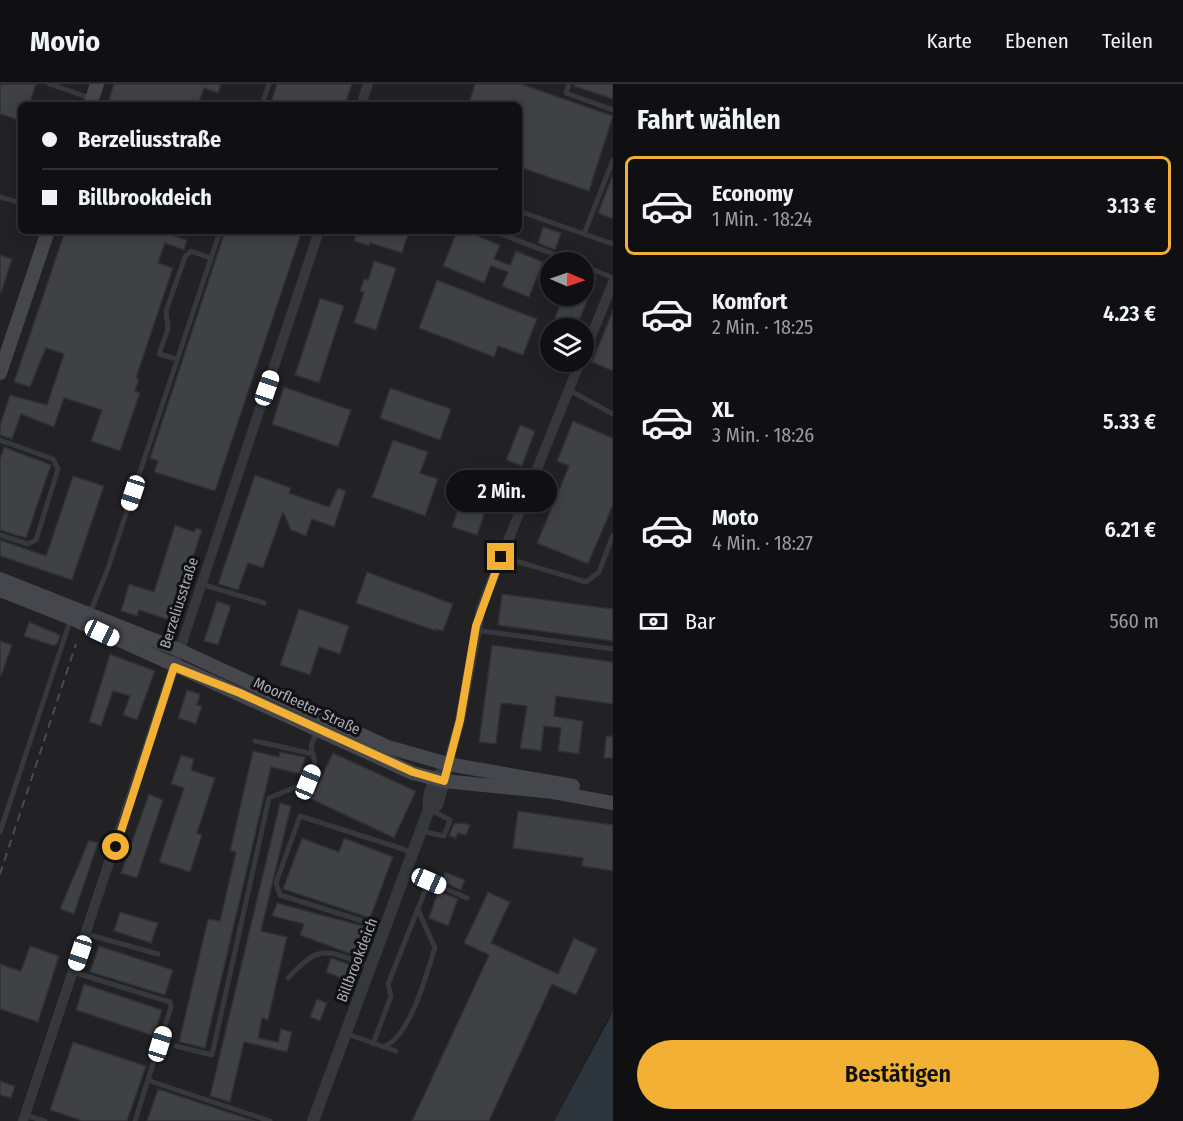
<!DOCTYPE html>
<html lang="de">
<meta charset="utf-8">
<style>
body{margin:0;font-family:"Fira Sans Condensed",sans-serif;background:#1e1e20;color:#f1f3f6;height:100vh;display:flex;flex-direction:column;font-size:22px;white-space:nowrap}
*{box-sizing:border-box;margin:0}
p{font-size:20px;color:#9c9d9f}
.icon{flex:none;width:33px;height:33px;fill:none;stroke:currentColor;stroke-width:2;stroke-linecap:round;stroke-linejoin:round}
.map{position:relative;flex:1;overflow:hidden}
.details{display:flex;flex-direction:column;background:#101012;width:570px}
.details>*{flex:none}
.hud{position:absolute;left:18px;top:18px;width:504px;height:132px;border-radius:9px;box-shadow:0 3px 15px #0003,0 0 0 2px #303032;display:grid;align-content:center;height:132px;padding:0 24px;background:#101012}
.needle{width:39px;rotate:92deg}
.fabs{position:absolute;left:540px;top:168px;display:grid;gap:12px}
.fabs a{display:grid;place-items:center;width:54px;height:54px;border-radius:50%;background:#101012;box-shadow:0 3px 15px #0003,0 0 0 2px #303032;font-size:30px}
.end{position:absolute;width:27px;height:27px;margin:-14px;border:8px solid #f2b134;background:#111;box-shadow:0 0 0 3px #111}
.from{border-radius:50%}
.bubble{position:absolute;height:42px;border-radius:21px;background:#101012;box-shadow:0 3px 15px #0003,0 0 0 2px #303032;font-size:20px;font-weight:600;line-height:42px;text-align:center}
.car{position:absolute;width:18px;height:36px;margin:-18px -9px;border-radius:8px;box-shadow:0 0 4px 2px #0007;background:linear-gradient(#fff 24%,#345 0 40%,#fff 0 76%,#345 0 86%,#fff 0)}
.hud b{display:flex;align-items:center;gap:21px;height:57px;font-size:22px}
.hud b+b{border-top:2px solid #303032}
.hud i{width:15px;height:15px;background:#f1f3f6}
ul{padding:0;list-style:none}
li{display:flex;align-items:center;gap:18px;height:99px;margin:0 12px 9px;padding:0 12px;border:3px solid transparent;border-radius:9px}
li div{flex:1}
li b{display:block;font-size:22px}
li em{font-style:normal;font-weight:600}
li.active{border-color:#f2b134}
li>.icon{width:54px;height:54px;stroke-width:1.5}
h2{padding:0 24px;font-size:27px;line-height:72px}
.pay{display:flex;align-items:center;gap:15px;height:66px;padding:0 24px;font-size:22px}
.pay p{margin-inline-start:auto}
.button{display:flex;gap:12px;margin-top:auto;padding:12px 24px}
.button a{flex:1;height:69px;border-radius:36px;background:#f2b134;color:#111;font-size:24px;font-weight:600;line-height:69px;text-align:center}
header{display:flex;align-items:center;gap:36px;box-sizing:border-box;height:84px;padding:0 30px;background:#101012;border-bottom:2px solid #303032}
header strong{font-size:28px}
nav{display:flex;gap:33px;margin-inline-start:auto;font-size:21px}
main{display:flex;flex:1;min-height:0}
.map>svg:first-child{display:block}
.built{fill:#222225;fill-rule:evenodd}
.water{fill:#2c353c}
.building{fill:#404145;stroke:#303034;stroke-width:1.5}
.lines{fill:none;stroke-linecap:round;stroke-linejoin:round}
.service{stroke:#37383d;stroke-width:5}
.minor{stroke:#37383d;stroke-width:10}
.tertiary{stroke:#37383d;stroke-width:12}
.secondary{stroke:#45474d;stroke-width:14}
.rail{stroke:#4a4c52;stroke-width:2;stroke-dasharray:8 6;stroke-linecap:butt}
.route{stroke:#f2b134;stroke-width:8}
.labels{text-anchor:middle;stroke-width:6;stroke-linejoin:round;paint-order:stroke}
.street-label{font-size:15px;fill:#a8adb8;stroke:#111113}
</style>
<header>
<strong>Movio</strong>
<nav><a>Karte</a><a>Ebenen</a><a>Teilen</a></nav>
</header>
<main>
<div class="map">
<svg width="613" height="1037" viewBox="0 0 613 1037">
<rect width="100%" height="100%" fill="#161618"/>
<!-- built -->
<path class="built" d="M0,0H613V925L554,1037H0ZM21,21H519V147H21ZM550,178H584V212H550ZM550,244H584V278H550Z"/>
<!-- water -->
<polygon class="water" points="613,925 613,1037 554,1037 610,933"/>
<!-- building -->
<g class="building">
<polygon points="0,0 36,0 29,21 21,21 21,37 0,30"/>
<polygon points="114,0 221,0 218,9 204,4 198,21 107,21"/>
<polygon points="277,0 352,0 345,21 270,21"/>
<polygon points="475,0 521,0 613,32 589,107 519,83 519,21 468,21"/>
<polygon points="574,0 613,0 613,15 574,2"/>
<polygon points="613,90 613,135 598,129"/>
<polygon points="543,143 561,149 555,166 538,159"/>
<polygon points="65,147 169,147 168,150 187,156 184,166 165,159 158,179 173,184 136,294 139,295 135,307 140,309 120,367 91,357 102,326 64,314 54,343 21,330 12,355 0,351 0,341 10,311 47,321 64,270 46,264 30,303 14,298"/>
<polygon points="225,147 302,147 215,407 154,388 158,377 150,374"/>
<polygon points="357,147 409,147 402,169 370,159 369,162 354,157"/>
<polygon points="457,147 466,147 500,161 494,175 510,181 516,167 543,178 529,213 502,202 508,188 491,182 484,199 443,182"/>
<polygon points="0,171 12,175 1,209 0,208"/>
<polygon points="374,177 396,184 376,246 354,239 364,208 360,207 364,195 368,196"/>
<polygon points="584,189 596,194 577,242 555,234 561,218 557,217 559,212 584,212"/>
<polygon points="437,196 537,235 523,271 498,262 494,273 419,244"/>
<polygon points="320,214 344,222 319,299 295,291"/>
<polygon points="613,226 613,287 592,278"/>
<polygon points="284,303 351,326 338,363 272,340"/>
<polygon points="390,304 451,325 440,356 380,334"/>
<polygon points="573,337 613,354 613,421 588,480 537,459 569,382 557,377"/>
<polygon points="520,341 535,347 522,382 506,376"/>
<polygon points="393,356 428,368 420,389 438,395 425,432 372,413"/>
<polygon points="4,363 51,381 26,454 0,446 0,375"/>
<polygon points="255,391 291,404 289,409 329,423 338,404 346,407 334,443 312,435 306,452 291,446 283,428 263,484 248,479 238,506 218,500"/>
<polygon points="73,392 104,402 72,496 0,472 0,456 46,472"/>
<polygon points="464,408 489,417 477,451 452,443"/>
<polygon points="175,441 194,448 196,444 202,446 172,537 139,526 137,532 121,527 129,500 154,508"/>
<polygon points="367,488 453,520 443,547 436,545 436,547 356,519"/>
<polygon points="502,510 613,525 613,557 498,541"/>
<polygon points="217,517 231,522 218,561 204,557"/>
<polygon points="299,525 349,542 340,570 319,563 310,591 280,581"/>
<polygon points="29,538 60,551 58,559 54,562 24,552"/>
<polygon points="0,557 12,561 1,592 0,592"/>
<polygon points="492,561 613,578 613,620 556,612 554,632 583,637 579,670 558,667 561,644 544,642 541,667 520,664 527,622 501,619 496,660 479,658"/>
<polygon points="110,570 155,587 137,636 123,631 130,612 113,607 101,642 89,638"/>
<polygon points="187,606 200,610 197,621 202,622 196,640 178,634"/>
<polygon points="606,652 613,652 613,674 604,674"/>
<polygon points="253,667 279,673 280,668 305,673 301,690 271,683 205,964 179,958 208,835 220,837 236,768 230,767"/>
<polygon points="333,669 416,707 394,754 311,715"/>
<polygon points="181,671 194,675 191,686 215,694 197,749 202,751 190,788 159,778 184,704 171,700"/>
<polygon points="149,710 163,716 137,794 121,789"/>
<polygon points="280,719 291,722 261,847 287,853 268,936 262,934 258,954 278,958 281,945 292,948 287,968 244,958 230,1018 210,1012"/>
<polygon points="518,727 613,741 613,787 582,782 583,774 513,764"/>
<polygon points="463,739 470,741 466,751 458,749 456,754 449,752 454,740"/>
<polygon points="302,754 339,768 344,754 393,773 370,834 283,805"/>
<polygon points="89,756 98,759 74,830 60,825"/>
<polygon points="445,788 465,796 461,806 442,798"/>
<polygon points="438,807 458,815 448,842 429,834"/>
<polygon points="488,808 510,818 491,859 558,890 574,854 597,865 576,911 552,900 489,1037 412,1037 489,871 464,859"/>
<polygon points="277,819 367,843 356,872 300,851 304,840 272,832"/>
<polygon points="120,828 158,839 151,859 114,847"/>
<polygon points="30,862 59,872 38,938 0,925 0,880 21,887"/>
<polygon points="99,862 173,886 165,911 90,888"/>
<polygon points="331,874 354,882 348,897 326,888"/>
<polygon points="84,900 162,926 154,952 76,926"/>
<polygon points="317,915 327,919 320,937 310,933"/>
<polygon points="73,958 146,982 127,1037 83,1037 50,1026"/>
<polygon points="0,997 15,1002 11,1014 0,1011"/>
<polygon points="158,1005 255,1037 147,1037"/>
</g>
<g class="lines">
<!-- service -->
<g class="service">
<polyline points="49,0 90,14"/>
<polyline points="569,0 566,9 613,26"/>
<polyline points="262,21 269,0"/>
<polyline points="613,76 584,150 613,160"/>
<polyline points="0,113 21,119"/>
<polyline points="519,127 584,150"/>
<polyline points="493,147 574,178"/>
<polyline points="584,182 613,194"/>
<polyline points="176,275 159,270 168,245 166,227 185,173 191,167 210,174"/>
<polyline points="569,306 613,330"/>
<polyline points="0,356 53,375 58,385 36,456 28,460 0,451"/>
<polyline points="502,473 586,498 599,488 613,451"/>
<polyline points="201,500 264,519"/>
<polyline points="90,529 107,487 220,147"/>
<polyline points="475,546 613,565"/>
<polyline points="255,657 313,670"/>
<polyline points="421,747 444,752 450,736 431,726"/>
<polyline points="0,748 71,534"/>
<polyline points="406,788 467,814"/>
<polyline points="385,844 280,811 276,799 300,732 412,768"/>
<polyline points="86,850 158,870"/>
<polyline points="73,888 170,918 171,923 135,1037"/>
<path d="M288,894C321,858 327,867 369,882"/>
<polyline points="347,950 396,967"/>
<polyline points="373,960 391,912 388,900 429,797"/>
<polyline points="176,962 212,971 269,714 308,698 315,679 311,662 317,647"/>
<path d="M383,963C411,953 426,890 435,864L418,826"/>
<polyline points="150,997 270,1037"/>
<polyline points="25,1031 45,1037"/>
</g>
<!-- minor -->
<g class="minor">
<polyline points="361,21 368,0"/>
<polyline points="584,270 613,198"/>
<polyline points="448,680 460,636 481,524 580,278"/>
<polyline points="23,1037 319,147"/>
</g>
<!-- tertiary -->
<g class="tertiary">
<polyline points="429,725 437,721 446,690"/>
<path d="M313,1037L429,725C426,706 437,693 448,680"/>
</g>
<!-- secondary -->
<g class="secondary">
<polyline points="90,21 97,0"/>
<polyline points="0,289 48,147"/>
<polyline points="0,495 179,566 388,663 448,680 573,702"/>
<polyline points="0,506 71,534 413,689 444,697 553,708 613,719"/>
</g>
<!-- rail -->
<polyline class="rail" points="0,790 76,560"/>
</g>
<g class="lines">
<!-- route -->
<polyline class="route" points="116,763 174,583 240,609 413,688 444,697 460,636 476,542 501,473"/>
</g>
<g class="labels">
<!-- street labels -->
<g class="street-label">
<text transform="translate(179 519) rotate(-72)" y="5">Berzeliusstraße</text>
<text transform="translate(307 622) rotate(25)" y="5">Moorfleeter Straße</text>
<text transform="translate(357 876) rotate(-69)" y="5">Billbrookdeich</text>
</g>
</g>
</svg>
<div class="fabs">
<a><svg class="needle" viewBox="-14 -14 28 28"><path d="M0-13l5 13h-10z" fill="#e53935"/><path d="M0 13l5-13h-10z" fill="#9c9d9f"/></svg></a>
<a><svg class="icon" aria-label="layers" viewBox="0 0 24 24"><path d="M12 4l9 5-9 5-9-5zM3 14l9 5 9-5"/></svg></a>
</div>
<i class="end from" style="left:116px;top:763px"></i>
<i class="end" style="left:501px;top:473px"></i>
<div class="bubble" style="left:446px;top:386px;width:111px">2 Min.</div>
<i class="car" style="left:267px;top:304px;rotate:19deg"></i>
<i class="car" style="left:133px;top:409px;rotate:198deg"></i>
<i class="car" style="left:102px;top:549px;rotate:115deg"></i>
<i class="car" style="left:308px;top:698px;rotate:22deg"></i>
<i class="car" style="left:429px;top:797px;rotate:114deg"></i>
<i class="car" style="left:80px;top:869px;rotate:198deg"></i>
<i class="car" style="left:160px;top:960px;rotate:17deg"></i>
<div class="hud">
<b><i class="from"></i>Berzeliusstraße</b>
<b><i></i>Billbrookdeich</b>
</div>
</div>
<section class="details">
<h2>Fahrt wählen</h2>
<ul>
<li class="active"><svg class="icon" aria-label="car" viewBox="0 0 24 24"><path d="M5 17H2v-5l4-1 3-4h7l3 4 3 1v5h-3M9 17h6M6 11h13"/><circle cx="7" cy="17" r="2"/><circle cx="17" cy="17" r="2"/></svg><div><b>Economy</b><p>1 Min. · 18:24</p></div><em>3.13 €</em></li>
<li><svg class="icon" aria-label="car" viewBox="0 0 24 24"><path d="M5 17H2v-5l4-1 3-4h7l3 4 3 1v5h-3M9 17h6M6 11h13"/><circle cx="7" cy="17" r="2"/><circle cx="17" cy="17" r="2"/></svg><div><b>Komfort</b><p>2 Min. · 18:25</p></div><em>4.23 €</em></li>
<li><svg class="icon" aria-label="car" viewBox="0 0 24 24"><path d="M5 17H2v-5l4-1 3-4h7l3 4 3 1v5h-3M9 17h6M6 11h13"/><circle cx="7" cy="17" r="2"/><circle cx="17" cy="17" r="2"/></svg><div><b>XL</b><p>3 Min. · 18:26</p></div><em>5.33 €</em></li>
<li><svg class="icon" aria-label="car" viewBox="0 0 24 24"><path d="M5 17H2v-5l4-1 3-4h7l3 4 3 1v5h-3M9 17h6M6 11h13"/><circle cx="7" cy="17" r="2"/><circle cx="17" cy="17" r="2"/></svg><div><b>Moto</b><p>4 Min. · 18:27</p></div><em>6.21 €</em></li>
</ul>
<div class="pay"><svg class="icon" aria-label="cash" viewBox="0 0 24 24"><path d="M3 7h18v10H3z"/><circle cx="12" cy="12" r="2"/></svg>Bar<p>560 m</p></div>
<div class="button"><a>Bestätigen</a></div>
</section>
</main>
